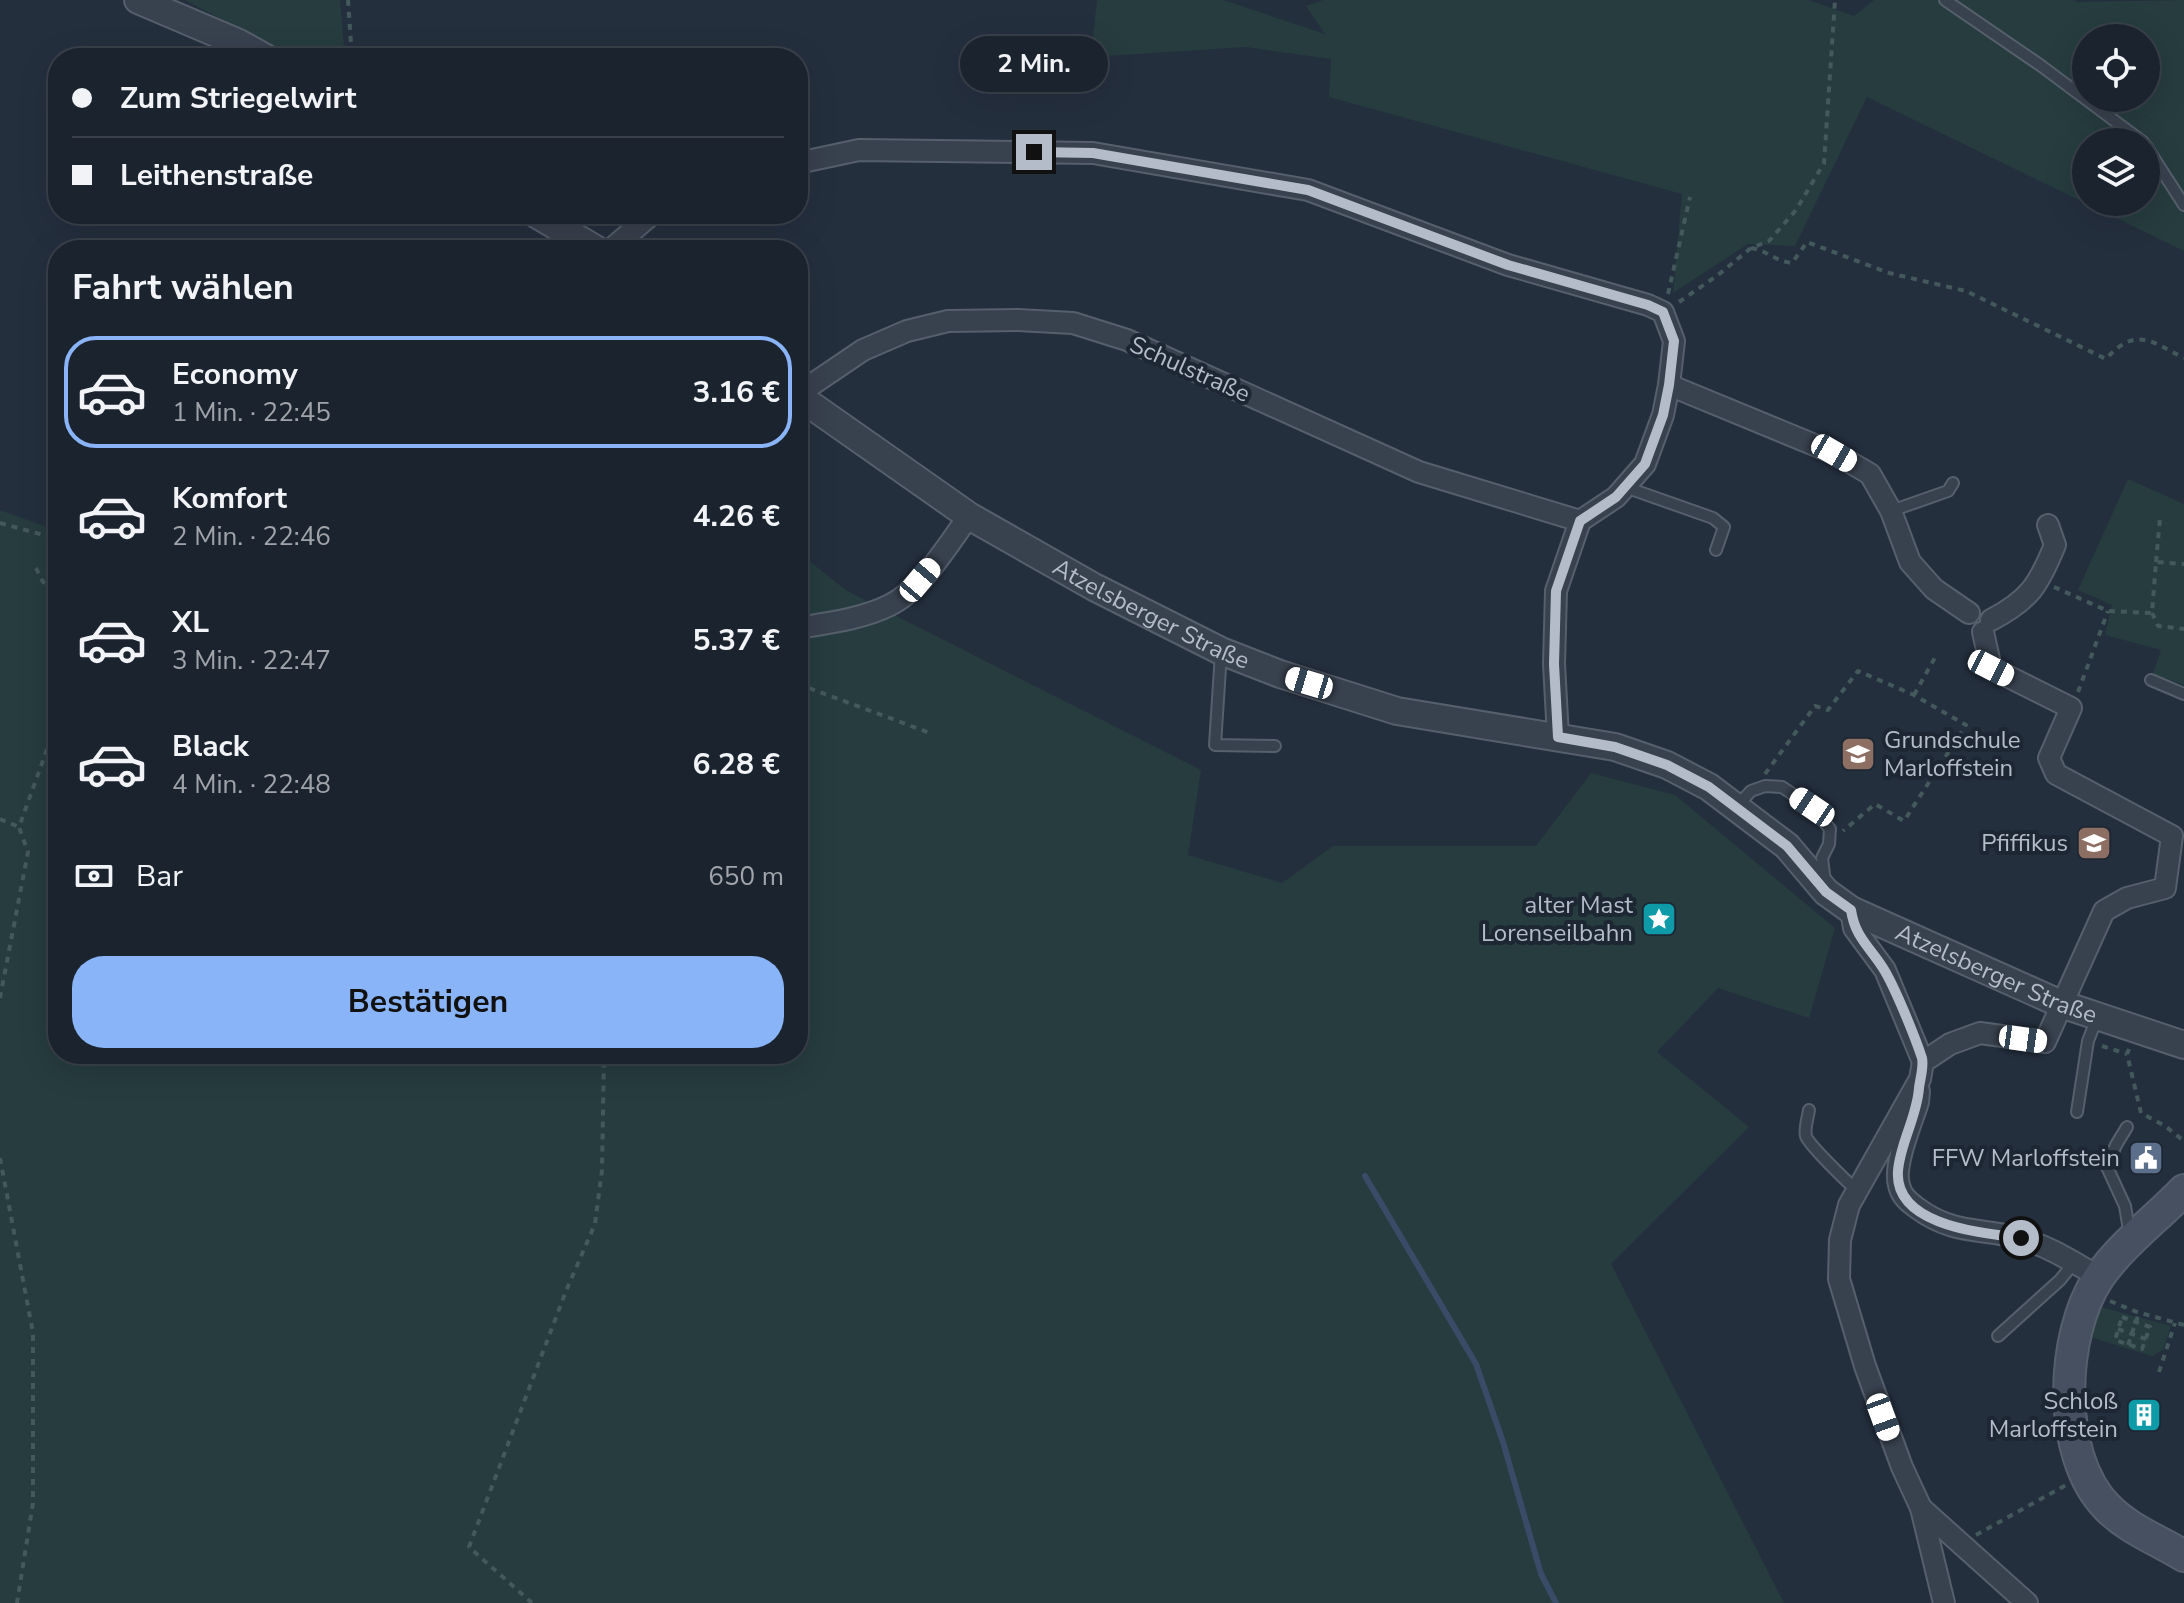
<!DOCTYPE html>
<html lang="de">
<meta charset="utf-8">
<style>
body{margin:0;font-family:"Nunito Sans",sans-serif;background:#282f3a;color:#f1f3f6;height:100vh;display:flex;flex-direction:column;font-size:30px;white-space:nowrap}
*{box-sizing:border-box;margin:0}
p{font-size:26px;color:#a0a4aa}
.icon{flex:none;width:44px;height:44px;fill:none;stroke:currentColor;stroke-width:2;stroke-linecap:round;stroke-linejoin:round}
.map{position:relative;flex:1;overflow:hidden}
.sheet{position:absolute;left:48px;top:240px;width:760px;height:824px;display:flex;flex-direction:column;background:#1b232e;border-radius:32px;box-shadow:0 8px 32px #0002,0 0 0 2px #39404a}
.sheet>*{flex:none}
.guide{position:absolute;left:48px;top:48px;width:760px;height:176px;border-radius:32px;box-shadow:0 8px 32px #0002,0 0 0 2px #39404a;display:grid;align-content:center;height:176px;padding:0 24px;background:#1b232e}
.tools{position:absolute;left:2072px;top:24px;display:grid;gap:16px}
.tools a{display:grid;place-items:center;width:88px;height:88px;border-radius:50%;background:#1b232e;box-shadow:0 8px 32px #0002,0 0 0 2px #39404a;font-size:40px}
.end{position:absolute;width:36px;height:36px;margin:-18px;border:10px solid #b4bcc9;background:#111;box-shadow:0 0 0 4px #111}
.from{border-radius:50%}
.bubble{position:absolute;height:56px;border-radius:28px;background:#1b232e;box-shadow:0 8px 32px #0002,0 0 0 2px #39404a;font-size:26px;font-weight:700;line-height:56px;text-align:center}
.car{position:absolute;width:24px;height:48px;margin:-24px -12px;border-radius:10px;box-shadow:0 0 6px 2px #0007;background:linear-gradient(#fff 24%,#345 0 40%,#fff 0 76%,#345 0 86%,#fff 0)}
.guide b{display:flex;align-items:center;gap:28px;height:76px;font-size:30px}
.guide b+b{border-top:2px solid #39404a}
.guide i{width:20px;height:20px;background:#f1f3f6}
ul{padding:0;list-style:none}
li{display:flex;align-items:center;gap:24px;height:112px;margin:0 16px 12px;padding:0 8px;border:4px solid transparent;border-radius:32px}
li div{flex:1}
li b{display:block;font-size:30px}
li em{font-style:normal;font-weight:700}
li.current{border-color:#8ab4f8}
li>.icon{width:72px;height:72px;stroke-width:1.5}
h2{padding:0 24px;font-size:36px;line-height:96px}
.pay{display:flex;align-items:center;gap:20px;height:88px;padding:0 24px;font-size:30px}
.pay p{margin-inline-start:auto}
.button{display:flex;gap:16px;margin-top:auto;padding:16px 24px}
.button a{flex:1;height:92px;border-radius:32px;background:#8ab4f8;color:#111;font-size:32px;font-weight:700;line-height:92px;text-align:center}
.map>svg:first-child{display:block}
.green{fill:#263c3f;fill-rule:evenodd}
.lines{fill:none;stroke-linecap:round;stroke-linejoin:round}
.stream{stroke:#394c67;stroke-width:6}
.service-casing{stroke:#565f6c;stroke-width:14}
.minor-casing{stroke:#565f6c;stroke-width:24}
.tertiary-casing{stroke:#565f6c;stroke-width:30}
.secondary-casing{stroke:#565f6c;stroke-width:34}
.path{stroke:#44595c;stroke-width:4;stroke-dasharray:6 6;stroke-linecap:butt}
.service{stroke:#38414e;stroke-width:10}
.minor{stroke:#38414e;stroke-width:20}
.tertiary{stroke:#38414e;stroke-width:26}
.secondary{stroke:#465061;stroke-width:30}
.route{stroke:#b4bcc9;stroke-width:10}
.labels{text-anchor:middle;stroke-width:8;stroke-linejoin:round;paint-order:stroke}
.street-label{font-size:24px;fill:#b4bcc9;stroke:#1d2633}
.poi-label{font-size:24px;fill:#b4bcc9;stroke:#1d2633;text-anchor:end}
</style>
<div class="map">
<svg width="2184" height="1603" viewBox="0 0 2184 1603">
<rect width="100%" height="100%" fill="#242f3e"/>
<!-- green -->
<g class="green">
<polygon points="185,0 340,0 345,58 295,58"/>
<path d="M1097,0H1223L1325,34L1306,6L1323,0H1808L1854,16L1874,0H2073L2077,2L2184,0V251L1867,97L1795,246L1748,244L1673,293L1682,194L1329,97L1331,59L1246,47L1091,57ZM2086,38H2146V98H2086ZM2086,142H2146V202H2086Z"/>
<polygon points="2128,479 2184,504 2184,685 2153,674 2161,650 2105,635 2112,605 2078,590"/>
<polygon points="0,510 58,531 58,1054 798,1054 798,552 847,591 1201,770 1188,855 1282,883 1333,846 1536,846 1591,773 1675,795 1835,928 1809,1018 1718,988 1657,1052 1749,1127 1611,1264 1784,1603 0,1603"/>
<polygon points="2101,1307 2171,1326 2163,1350 2152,1356 2090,1337"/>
</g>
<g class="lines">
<!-- stream -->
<polyline class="stream" points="1365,1176 1476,1364 1503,1442 1541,1574 1556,1603"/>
<!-- service casing -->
<g class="service-casing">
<g id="service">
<polyline points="1945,0 2040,65 2143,142"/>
<polyline points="2146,146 2184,205"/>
<polyline points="1625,487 1713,518 1724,527 1716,550"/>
<polyline points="1891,511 1948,491 1953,483"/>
<polyline points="1221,653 1215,745 1275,746"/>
<polyline points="2151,680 2184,694"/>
<polyline points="1737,806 1751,791 1765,786 1782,787 1812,807 1830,829 1829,844 1822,858 1825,882"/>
<path d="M1809,1110C1808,1117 1804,1129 1806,1136C1808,1144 1849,1184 1857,1190"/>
<polyline points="2077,1112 2088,1041 2097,1018"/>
<polyline points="2127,1127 2116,1145 2107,1167 2125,1206 2130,1236"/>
<polyline points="1998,1336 2060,1280 2073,1264"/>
</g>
</g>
<!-- minor casing -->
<g class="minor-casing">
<g id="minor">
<polyline points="798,163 859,150 1093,153 1308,190 1508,265 1648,305 1663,312 1674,341 1669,385 1663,415 1645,464 1616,497 1580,521 1556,591 1554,664 1558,737"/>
<polyline points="610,250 652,214"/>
<polyline points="1669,385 1834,453 1870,474 1891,511 1910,562 1934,589 1969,613"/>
<polyline points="798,394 863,350 907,331 948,321 1018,320 1073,323 1127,340 1419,472 1580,521"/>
<path d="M1991,620C2030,600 2039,584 2055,545L2048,525"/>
<path d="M798,628C828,623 862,619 890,605C921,590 949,543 969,516"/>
<polyline points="1851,910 1854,928 1885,970 1923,1062"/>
<path d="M1919,1091L1918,1102C1912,1122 1893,1165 1899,1185C1901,1196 1909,1202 1917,1208C1955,1236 1982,1227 2022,1239C2049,1246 2076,1264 2099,1277"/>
<polyline points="1921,1508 2027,1603"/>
<polyline points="1944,1603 1921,1508 1902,1467 1865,1366 1839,1279 1840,1240 1849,1205 1920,1079 1923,1062 1950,1044 1980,1033 2045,1042 2104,911 2127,898 2165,888 2172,836 2056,774 2049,758 2071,708 1991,668 1983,632"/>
</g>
</g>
<!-- tertiary casing -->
<g class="tertiary-casing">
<g id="tertiary">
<polyline points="138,0 239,43 266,58"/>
<polyline points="536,214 597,250"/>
<path id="s1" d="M798,396L969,516L1094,587L1221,651L1280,674L1397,711L1615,747L1667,765L1709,787L1787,846L1826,892L1851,910L2061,1004L2184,1045"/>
</g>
</g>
<!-- secondary casing -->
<g class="secondary-casing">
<path id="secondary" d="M2184,1190C2156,1219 2122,1244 2099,1277C2060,1335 2056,1455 2107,1507C2128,1529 2158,1540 2184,1556"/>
</g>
<!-- path -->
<g class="path">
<polyline points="348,0 352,58"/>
<path d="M1751,248C1766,250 1775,261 1792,263L1807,242L1889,273L1966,291L2106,359C2136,326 2150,341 2184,358"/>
<polyline points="1668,294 1690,197"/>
<polyline points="1679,302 1718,275 1751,248 1769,241 1796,210 1824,163 1835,0"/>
<polyline points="0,523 58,539"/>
<polyline points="2156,562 2160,518"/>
<polyline points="36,568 43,582 58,588"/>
<polyline points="2054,587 2108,611 2152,613 2156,562 2184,564"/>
<polyline points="2152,613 2158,626 2184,629"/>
<polyline points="798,684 930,733"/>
<polyline points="2078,692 2108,611"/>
<polyline points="1914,695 1937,654"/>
<polyline points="1765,774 1815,706 1828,710 1858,671 1914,695 1966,725 1904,821 1875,804 1843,831"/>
<polyline points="0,819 19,827"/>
<polyline points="0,998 28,852 19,827 58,719"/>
<polyline points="2102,1046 2127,1054"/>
<polyline points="2129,1049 2127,1054 2141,1113 2165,1126 2184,1141"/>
<polyline points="0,1158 33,1333 33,1503 17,1603"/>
<polyline points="2110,1301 2137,1312 2184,1325"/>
<polygon points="2122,1317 2150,1327 2142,1349 2115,1340"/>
<polyline points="2118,1329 2146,1339"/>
<polyline points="2128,1345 2139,1313"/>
<polyline points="2159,1372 2175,1323"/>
<polyline points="1976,1535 2066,1485"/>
<polyline points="532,1603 469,1547 566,1291 595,1224 602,1170 604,1054"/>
</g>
<!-- service -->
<use href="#service" class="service"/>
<!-- minor -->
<use href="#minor" class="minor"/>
<!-- tertiary -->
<use href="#tertiary" class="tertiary"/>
<!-- secondary -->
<use href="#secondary" class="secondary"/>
</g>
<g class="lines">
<!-- route -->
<path class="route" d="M1034,152L1093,153L1308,190L1508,265L1648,305L1663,312L1674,341L1669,385L1663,415L1645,464L1616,497L1580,521L1556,591L1554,664L1558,737L1615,747L1667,765L1709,787L1787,846L1826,892L1851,910C1855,937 1869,946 1883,968C1895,987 1915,1037 1922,1058C1924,1067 1920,1079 1919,1088C1917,1117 1900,1143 1898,1171C1894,1226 1983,1233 2021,1238"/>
</g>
<!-- icons -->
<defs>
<g id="school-square" transform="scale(1.8)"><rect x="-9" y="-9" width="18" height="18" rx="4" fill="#8d6e63" stroke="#1d2633"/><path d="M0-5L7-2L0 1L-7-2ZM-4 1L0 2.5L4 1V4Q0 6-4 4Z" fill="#fff"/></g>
<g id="sight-square" transform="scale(1.8)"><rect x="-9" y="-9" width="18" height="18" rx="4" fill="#0f9aa8" stroke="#1d2633"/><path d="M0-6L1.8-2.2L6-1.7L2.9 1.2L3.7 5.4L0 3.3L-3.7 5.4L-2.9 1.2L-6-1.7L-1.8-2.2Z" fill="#fff"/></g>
<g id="civic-square" transform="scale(1.8)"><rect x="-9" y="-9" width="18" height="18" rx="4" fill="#5c6f8a" stroke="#1d2633"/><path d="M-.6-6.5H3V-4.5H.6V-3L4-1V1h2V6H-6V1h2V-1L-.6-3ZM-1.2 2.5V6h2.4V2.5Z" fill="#fff"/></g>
<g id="building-square" transform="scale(1.8)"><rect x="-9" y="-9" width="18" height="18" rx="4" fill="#0f9aa8" stroke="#1d2633"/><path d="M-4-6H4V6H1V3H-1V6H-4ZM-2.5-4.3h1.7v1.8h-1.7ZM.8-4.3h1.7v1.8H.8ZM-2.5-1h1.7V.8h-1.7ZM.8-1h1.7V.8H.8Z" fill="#fff"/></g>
</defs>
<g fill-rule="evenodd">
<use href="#school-square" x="1858" y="754"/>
<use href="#school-square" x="2094" y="843"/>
<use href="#sight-square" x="1659" y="919"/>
<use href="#civic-square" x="2146" y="1158"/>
<use href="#building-square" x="2144" y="1415"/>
</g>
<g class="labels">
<!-- street labels -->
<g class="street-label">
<text transform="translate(1190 369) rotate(24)" y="8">Schulstraße</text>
<text dy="8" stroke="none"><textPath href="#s1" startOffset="416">Atzelsberger Straße</textPath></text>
<text dy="8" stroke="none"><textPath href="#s1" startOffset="1352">Atzelsberger Straße</textPath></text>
</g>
<!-- poi labels -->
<g class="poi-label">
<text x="1884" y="748" text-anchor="start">Grundschule<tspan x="1884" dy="28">Marloffstein</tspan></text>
<text x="2068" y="851">Pfiffikus</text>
<text x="1633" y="913">alter Mast<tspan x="1633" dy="28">Lorenseilbahn</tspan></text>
<text x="2120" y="1166">FFW Marloffstein</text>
<text x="2118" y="1409">Schloß<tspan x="2118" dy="28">Marloffstein</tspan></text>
</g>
</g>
</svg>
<div class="tools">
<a><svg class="icon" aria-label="locate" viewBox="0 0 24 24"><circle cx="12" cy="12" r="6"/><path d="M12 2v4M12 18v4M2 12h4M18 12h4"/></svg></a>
<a><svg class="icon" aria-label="layers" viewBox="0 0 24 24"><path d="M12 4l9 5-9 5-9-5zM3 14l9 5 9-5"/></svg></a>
</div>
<i class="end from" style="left:2021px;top:1238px"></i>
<i class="end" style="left:1034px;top:152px"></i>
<div class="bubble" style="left:960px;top:36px;width:148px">2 Min.</div>
<i class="car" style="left:1834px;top:453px;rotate:120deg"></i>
<i class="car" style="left:920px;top:580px;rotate:40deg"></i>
<i class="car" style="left:1991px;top:668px;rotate:117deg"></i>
<i class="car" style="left:1309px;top:683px;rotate:287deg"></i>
<i class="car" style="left:1812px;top:807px;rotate:304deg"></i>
<i class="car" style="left:2023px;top:1039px;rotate:98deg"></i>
<i class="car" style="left:1883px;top:1417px;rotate:160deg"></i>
<div class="guide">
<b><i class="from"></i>Zum Striegelwirt</b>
<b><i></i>Leithenstraße</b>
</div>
<section class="sheet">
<h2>Fahrt wählen</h2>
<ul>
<li class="current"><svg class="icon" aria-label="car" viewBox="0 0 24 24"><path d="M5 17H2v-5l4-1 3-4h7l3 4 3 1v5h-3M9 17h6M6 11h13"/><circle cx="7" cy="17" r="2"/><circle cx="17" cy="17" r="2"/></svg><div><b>Economy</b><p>1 Min. · 22:45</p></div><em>3.16 €</em></li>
<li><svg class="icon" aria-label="car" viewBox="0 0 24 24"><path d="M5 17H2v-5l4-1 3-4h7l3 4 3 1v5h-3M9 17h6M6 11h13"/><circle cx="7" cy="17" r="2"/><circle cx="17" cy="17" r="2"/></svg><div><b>Komfort</b><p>2 Min. · 22:46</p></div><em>4.26 €</em></li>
<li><svg class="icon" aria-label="car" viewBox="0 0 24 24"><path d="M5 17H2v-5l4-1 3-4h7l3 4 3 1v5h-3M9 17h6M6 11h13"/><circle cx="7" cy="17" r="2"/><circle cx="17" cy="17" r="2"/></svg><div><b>XL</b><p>3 Min. · 22:47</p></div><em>5.37 €</em></li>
<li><svg class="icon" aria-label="car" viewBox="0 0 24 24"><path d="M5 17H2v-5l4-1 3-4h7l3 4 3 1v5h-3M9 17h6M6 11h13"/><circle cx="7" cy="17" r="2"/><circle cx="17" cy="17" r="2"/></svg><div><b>Black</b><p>4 Min. · 22:48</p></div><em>6.28 €</em></li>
</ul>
<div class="pay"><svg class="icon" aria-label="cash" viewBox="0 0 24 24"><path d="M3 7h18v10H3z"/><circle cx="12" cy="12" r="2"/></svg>Bar<p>650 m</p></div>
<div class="button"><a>Bestätigen</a></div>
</section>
</div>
